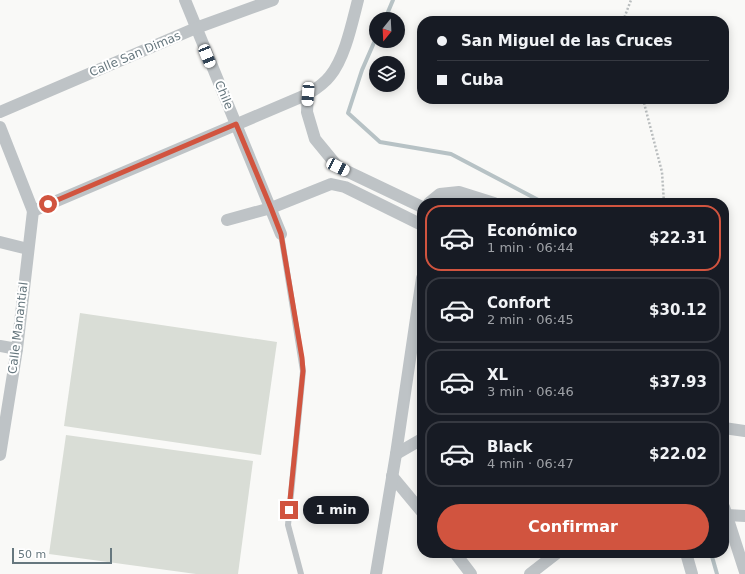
<!DOCTYPE html>
<html lang="es">
<meta charset="utf-8">
<style>
body{margin:0;font-family:"DejaVu Sans",sans-serif;background:#242831;color:#f1f3f6;height:100vh;display:flex;flex-direction:column;font-size:15px;white-space:nowrap}
*{box-sizing:border-box;margin:0}
p{font-size:13px;color:#9ea1a6}
.icon{flex:none;width:22px;height:22px;fill:none;stroke:currentColor;stroke-width:2;stroke-linecap:round;stroke-linejoin:round}
.map{position:relative;flex:1;overflow:hidden}
.drawer{position:absolute;left:417px;top:198px;width:312px;height:360px;display:flex;flex-direction:column;background:#171b24;border-radius:16px;box-shadow:0 2px 10px #0003}
.drawer>*{flex:none}
.guide{position:absolute;left:417px;top:16px;width:312px;height:88px;border-radius:16px;box-shadow:0 2px 10px #0003;display:grid;align-content:center;height:88px;padding:0 20px;background:#171b24}
.needle{width:26px;rotate:198deg}
.tools{position:absolute;left:369px;top:12px;display:grid;gap:8px}
.tools a{display:grid;place-items:center;width:36px;height:36px;border-radius:50%;background:#171b24;box-shadow:0 2px 10px #0003;font-size:20px}
.scale{position:absolute;left:12px;bottom:10px;width:100px;box-sizing:border-box;padding-left:4px;border:2px solid #66777e;border-top:0;font-size:11px;line-height:14px;white-space:nowrap;color:#66777e;-webkit-text-stroke:3px #fff;paint-order:stroke}
.end{position:absolute;width:18px;height:18px;margin:-9px;border:5px solid #d1543f;background:#fff;box-shadow:0 0 0 2px #fff}
.from{border-radius:50%}
.bubble{position:absolute;height:28px;border-radius:14px;background:#171b24;box-shadow:0 2px 10px #0003;font-size:13px;font-weight:700;line-height:28px;text-align:center}
.car{position:absolute;width:12px;height:24px;margin:-12px -6px;border-radius:5px;box-shadow:0 0 3px 1px #0007;background:linear-gradient(#fff 24%,#345 0 40%,#fff 0 76%,#345 0 86%,#fff 0)}
.guide b{display:flex;align-items:center;gap:14px;height:38px;font-size:15px}
.guide b+b{border-top:1px solid #363941}
.guide i{width:10px;height:10px;background:#f1f3f6}
ul{padding:7px 0 0;list-style:none}
li{display:flex;align-items:center;gap:12px;height:66px;margin:0 8px 6px;padding:0 12px;border:2px solid #363941;border-radius:16px}
li div{flex:1}
li b{display:block;font-size:15px}
li em{font-style:normal;font-weight:700}
li.current{border-color:#d1543f}
li>.icon{width:36px;height:36px;stroke-width:1.5}
.cta{display:flex;gap:8px;margin-top:auto;padding:8px 20px}
.cta a{flex:1;height:46px;border-radius:24px;background:#d1543f;color:#fff;font-size:16px;font-weight:700;line-height:46px;text-align:center}
.map>svg:first-child{display:block}
.green{fill:#d9ddd6}
.lines{fill:none;stroke-linecap:round;stroke-linejoin:round}
.stream{stroke:#b7c2c5;stroke-width:4}
.path{stroke:#b9bdbe;stroke-width:2.5;stroke-dasharray:2 2;stroke-linecap:butt}
.lane{stroke:#bec3c6;stroke-width:6}
.street{stroke:#bec3c6;stroke-width:12}
.route{stroke:#d1543f;stroke-width:5}
.labels{text-anchor:middle;stroke-width:4;stroke-linejoin:round;paint-order:stroke}
.street-label{font-size:12px;fill:#66777e;stroke:#fff}
</style>
<div class="map">
<svg width="745" height="574" viewBox="0 0 745 574">
<rect width="100%" height="100%" fill="#f9f9f7"/>
<!-- green -->
<g class="green">
<polygon points="80,313 277,342 261,455 64,426"/>
<polygon points="66,435 253,461 238,574 196,574 49,554"/>
</g>
<g class="lines">
<!-- stream -->
<g class="stream">
<polyline points="385,19 393,0"/>
<polyline points="376,38 362,70 348,113 380,142 451,154 544,203"/>
<polyline points="711,553 717,574"/>
</g>
<!-- path -->
<g class="path">
<polyline points="623,21 631,0"/>
<polyline points="643,99 662,172 664,203"/>
</g>
<!-- lane -->
<polyline class="lane" points="281,234 303,371 288,525 301,574"/>
<!-- street -->
<g class="street">
<polyline points="185,0 281,234"/>
<polyline points="308,94 307,112 315,139 338,167 422,207"/>
<polyline points="0,112 196,28 273,0"/>
<polyline points="0,127 33,211"/>
<polyline points="429,203 440,194 459,192 494,203"/>
<path d="M33,211L308,94C316,89 324,84 330,76C345,58 352,23 358,0"/>
<polyline points="227,220 271,208 331,184 345,187 422,225"/>
<polyline points="0,242 28,249"/>
<polyline points="0,346 17,349"/>
<polyline points="724,428 745,431"/>
<polyline points="396,454 422,439"/>
<polyline points="0,455 17,349 33,211"/>
<polyline points="392,476 422,512"/>
<polyline points="724,507 745,572"/>
<polyline points="727,515 745,516"/>
<polyline points="455,553 471,574"/>
<polyline points="686,553 692,574"/>
<polyline points="376,574 396,454 422,278"/>
<polyline points="530,574 557,553"/>
</g>
</g>
<g class="lines">
<!-- route -->
<polyline class="route" points="48,204 236,124 271,208 281,234 302,358 303,371 289,510"/>
</g>
<g class="labels">
<!-- street labels -->
<g class="street-label">
<text transform="translate(135 54) rotate(-23)" y="4">Calle San Dimas</text>
<text transform="translate(224 95) rotate(67)" y="4">Chile</text>
<text transform="translate(18 328) rotate(-83)" y="4">Calle Manantial</text>
</g>
</g>
</svg>
<div class="tools">
<a><svg class="needle" viewBox="-14 -14 28 28"><path d="M0-13l5 13h-10z" fill="#e53935"/><path d="M0 13l5-13h-10z" fill="#9ea1a6"/></svg></a>
<a><svg class="icon" aria-label="layers" viewBox="0 0 24 24"><path d="M12 4l9 5-9 5-9-5zM3 14l9 5 9-5"/></svg></a>
</div>
<div class="scale">50 m</div>
<i class="end from" style="left:48px;top:204px"></i>
<i class="end" style="left:289px;top:510px"></i>
<div class="bubble" style="left:303px;top:496px;width:66px">1 min</div>
<i class="car" style="left:207px;top:56px;rotate:158deg"></i>
<i class="car" style="left:308px;top:94px;rotate:184deg"></i>
<i class="car" style="left:338px;top:167px;rotate:116deg"></i>
<div class="guide">
<b><i class="from"></i>San Miguel de las Cruces</b>
<b><i></i>Cuba</b>
</div>
<section class="drawer">
<ul>
<li class="current"><svg class="icon" aria-label="car" viewBox="0 0 24 24"><path d="M5 17H2v-5l4-1 3-4h7l3 4 3 1v5h-3M9 17h6M6 11h13"/><circle cx="7" cy="17" r="2"/><circle cx="17" cy="17" r="2"/></svg><div><b>Económico</b><p>1 min · 06:44</p></div><em>$22.31</em></li>
<li><svg class="icon" aria-label="car" viewBox="0 0 24 24"><path d="M5 17H2v-5l4-1 3-4h7l3 4 3 1v5h-3M9 17h6M6 11h13"/><circle cx="7" cy="17" r="2"/><circle cx="17" cy="17" r="2"/></svg><div><b>Confort</b><p>2 min · 06:45</p></div><em>$30.12</em></li>
<li><svg class="icon" aria-label="car" viewBox="0 0 24 24"><path d="M5 17H2v-5l4-1 3-4h7l3 4 3 1v5h-3M9 17h6M6 11h13"/><circle cx="7" cy="17" r="2"/><circle cx="17" cy="17" r="2"/></svg><div><b>XL</b><p>3 min · 06:46</p></div><em>$37.93</em></li>
<li><svg class="icon" aria-label="car" viewBox="0 0 24 24"><path d="M5 17H2v-5l4-1 3-4h7l3 4 3 1v5h-3M9 17h6M6 11h13"/><circle cx="7" cy="17" r="2"/><circle cx="17" cy="17" r="2"/></svg><div><b>Black</b><p>4 min · 06:47</p></div><em>$22.02</em></li>
</ul>
<div class="cta"><a>Confirmar</a></div>
</section>
</div>
